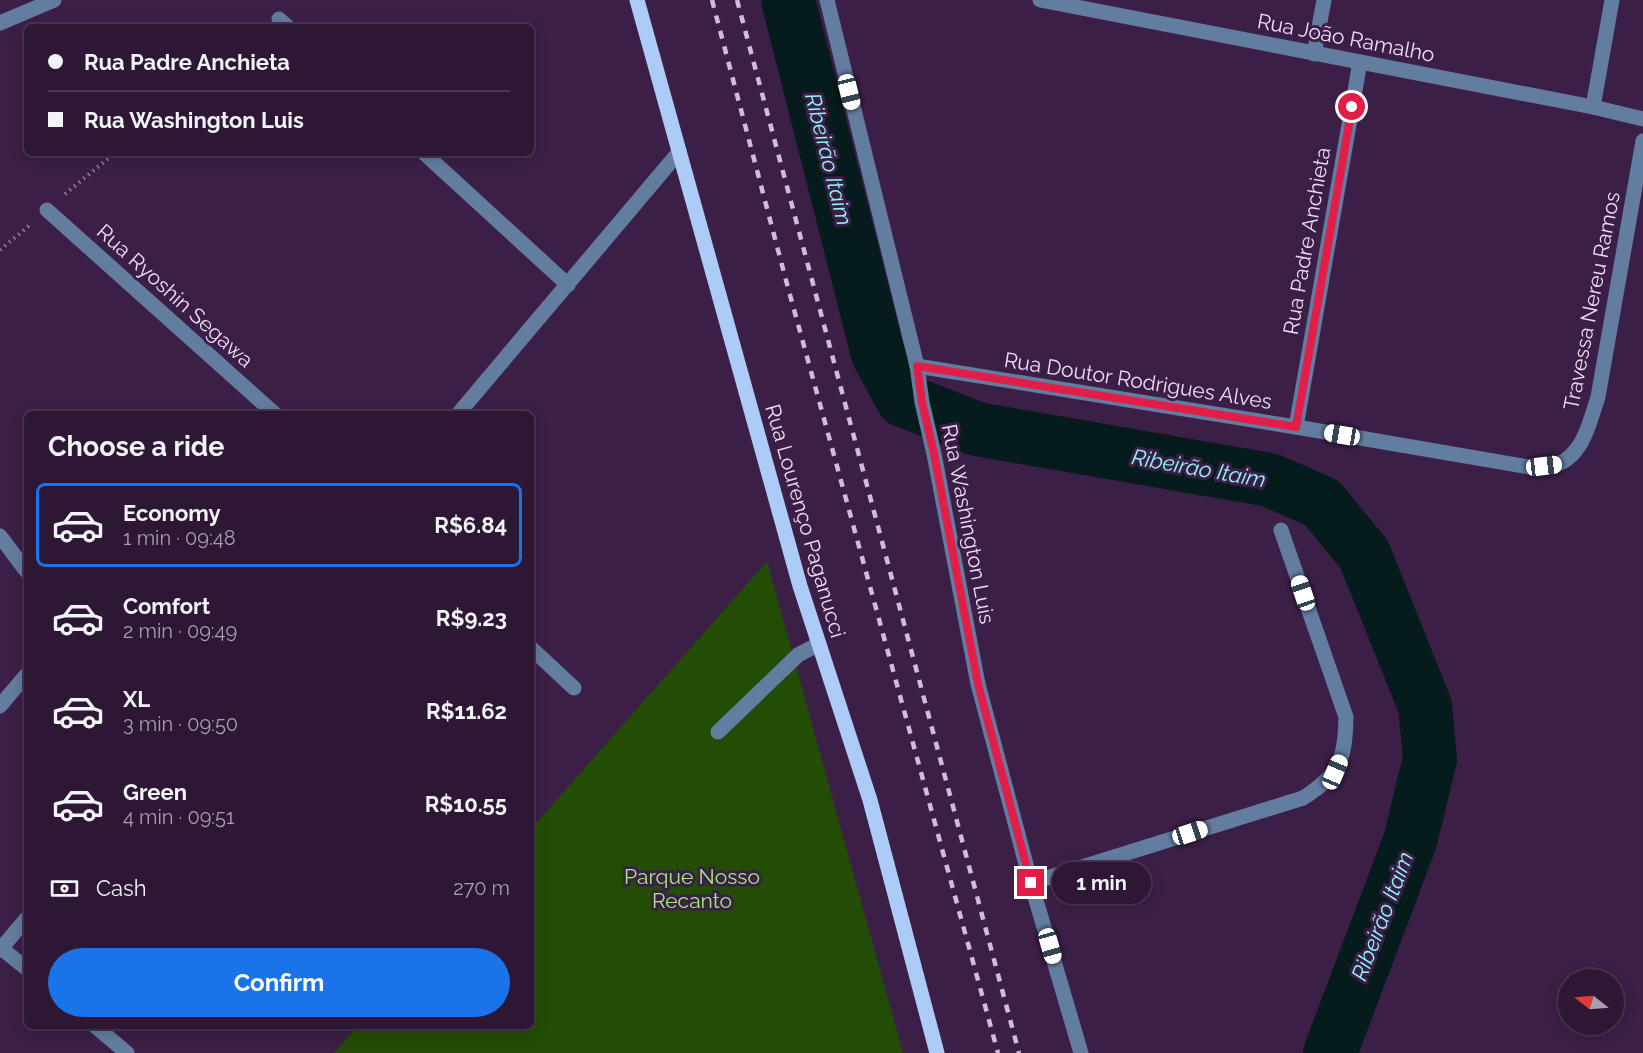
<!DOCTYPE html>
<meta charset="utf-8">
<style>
body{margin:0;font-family:Raleway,sans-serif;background:#392441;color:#f1f3f6;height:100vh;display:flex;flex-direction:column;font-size:22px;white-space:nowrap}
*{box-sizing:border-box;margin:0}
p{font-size:20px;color:#a79fad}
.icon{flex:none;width:33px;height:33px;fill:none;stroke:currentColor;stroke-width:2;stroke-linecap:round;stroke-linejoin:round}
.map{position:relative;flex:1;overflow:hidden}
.sheet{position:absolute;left:24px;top:411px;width:510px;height:618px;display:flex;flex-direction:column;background:#2d1735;border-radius:9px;box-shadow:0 3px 15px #0003,0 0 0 2px #483650}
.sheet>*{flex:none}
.guide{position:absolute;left:24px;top:24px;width:510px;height:132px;border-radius:9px;box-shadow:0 3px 15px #0003,0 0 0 2px #483650;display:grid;align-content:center;height:132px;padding:0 24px;background:#2d1735}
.needle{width:39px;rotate:287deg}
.tools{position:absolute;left:1558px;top:969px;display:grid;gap:12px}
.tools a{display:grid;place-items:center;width:66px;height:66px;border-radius:50%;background:#2d1735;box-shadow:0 3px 15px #0003,0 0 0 2px #483650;font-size:30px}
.end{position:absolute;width:27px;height:27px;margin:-14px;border:8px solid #e11d48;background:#fff;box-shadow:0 0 0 3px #fff}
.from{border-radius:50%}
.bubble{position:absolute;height:42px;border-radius:21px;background:#2d1735;box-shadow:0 3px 15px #0003,0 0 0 2px #483650;font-size:20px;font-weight:700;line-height:42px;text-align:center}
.car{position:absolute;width:18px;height:36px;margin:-18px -9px;border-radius:8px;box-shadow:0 0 4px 2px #0007;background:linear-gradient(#fff 24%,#345 0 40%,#fff 0 76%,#345 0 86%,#fff 0)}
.guide b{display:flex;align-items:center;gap:21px;height:57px;font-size:22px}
.guide b+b{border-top:2px solid #483650}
.guide i{width:15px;height:15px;background:#f1f3f6}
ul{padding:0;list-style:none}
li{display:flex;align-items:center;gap:18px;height:84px;margin:0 12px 9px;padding:0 12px;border:3px solid transparent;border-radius:9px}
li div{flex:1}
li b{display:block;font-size:22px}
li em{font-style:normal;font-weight:700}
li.selected{border-color:#1a73e8}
li>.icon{width:54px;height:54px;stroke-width:1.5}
h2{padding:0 24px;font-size:27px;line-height:72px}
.pay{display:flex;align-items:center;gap:15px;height:66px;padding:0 24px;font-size:22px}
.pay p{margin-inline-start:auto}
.button{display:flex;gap:12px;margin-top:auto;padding:12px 24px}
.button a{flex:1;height:69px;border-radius:36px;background:#1a73e8;color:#fff;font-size:24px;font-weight:700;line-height:69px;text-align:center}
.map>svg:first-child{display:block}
.green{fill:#234c05}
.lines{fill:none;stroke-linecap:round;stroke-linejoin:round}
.river{stroke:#061b1b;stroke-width:54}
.path{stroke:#977fa0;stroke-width:4;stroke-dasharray:1.5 4.5;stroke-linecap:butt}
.minor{stroke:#637da0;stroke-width:15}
.major{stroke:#acccf7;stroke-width:15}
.rail{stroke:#d1bdda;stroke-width:4.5;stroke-dasharray:8 8;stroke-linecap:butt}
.route{stroke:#e11d48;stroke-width:8}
.labels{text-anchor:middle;stroke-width:6;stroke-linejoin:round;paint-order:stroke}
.street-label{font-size:21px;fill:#eedcf6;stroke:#3c1f47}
.park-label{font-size:21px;fill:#a0eb79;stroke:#3c1f47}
.water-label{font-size:22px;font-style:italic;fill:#8df8f9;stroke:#3c1f47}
</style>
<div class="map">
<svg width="1643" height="1053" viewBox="0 0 1643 1053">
<rect width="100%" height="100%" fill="#3c1f47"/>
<!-- green -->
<polygon class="green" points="767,561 903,1053 334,1053 358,1026 531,1026 531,829"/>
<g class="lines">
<!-- river -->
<polyline class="river" points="788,0 878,354 903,400 977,429 1270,480 1322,503 1364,554 1425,706 1430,759 1410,841 1330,1053"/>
<!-- path -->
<g class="path">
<polyline points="65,194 115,153"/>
<polyline points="0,250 30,225"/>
</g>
<!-- minor -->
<g class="minor">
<polyline points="827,0 917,366 922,402 934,454 978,684 1031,883 1081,1053"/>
<polyline points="1040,0 1593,107 1643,119"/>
<polyline points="279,19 288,27"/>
<polyline points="0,23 54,0"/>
<polyline points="1314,54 1324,0"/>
<polyline points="1593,107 1612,0"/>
<polyline points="424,153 568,285"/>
<polyline points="47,210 275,414"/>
<path d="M917,366L1296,427L1529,467C1538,466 1550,467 1558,464C1584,454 1590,420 1598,397L1643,141"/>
<polyline points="458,414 679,152"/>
<polyline points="1296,427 1360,62"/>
<polyline points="0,536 27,572"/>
<polyline points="531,648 574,688"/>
<polyline points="0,706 27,674"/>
<polyline points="718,732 798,655 819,644"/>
<path d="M1031,883L1303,798C1340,774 1345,761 1346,717L1281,530"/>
<polyline points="1,948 27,969"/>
<polyline points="0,950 27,918"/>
<polyline points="95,1026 127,1053"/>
</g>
<!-- major -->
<polyline class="major" points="637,0 800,586 870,800 937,1053"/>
<!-- rail -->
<g class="rail">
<polyline points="712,0 787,284 998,1053"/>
<polyline points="737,0 1019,1053"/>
</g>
</g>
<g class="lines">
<!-- route -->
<polyline class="route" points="1031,883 978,684 934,454 922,402 917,366 1296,427 1352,107"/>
</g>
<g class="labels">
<!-- street labels -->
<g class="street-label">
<text transform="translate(1346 38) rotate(11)" y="7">Rua João Ramalho</text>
<text transform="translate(1307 241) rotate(-80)" y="7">Rua Padre Anchieta</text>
<text transform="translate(175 296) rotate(42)" y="7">Rua Ryoshin Segawa</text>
<text transform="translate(1592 301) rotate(-79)" y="7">Travessa Nereu Ramos</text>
<text transform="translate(1138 381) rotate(9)" y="7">Rua Doutor Rodrigues Alves</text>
<text transform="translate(805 521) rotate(74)" y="7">Rua Lourenço Paganucci</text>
<text transform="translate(968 524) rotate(79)" y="7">Rua Washington Luis</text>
</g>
<!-- park labels -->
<g class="park-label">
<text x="692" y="884">Parque Nosso<tspan x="692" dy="24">Recanto</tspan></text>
</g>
<!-- water labels -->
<g class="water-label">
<text transform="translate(829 159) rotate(76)" y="8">Ribeirão Itaim</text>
<text transform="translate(1199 468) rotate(10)" y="8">Ribeirão Itaim</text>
<text transform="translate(1382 916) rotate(-69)" y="8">Ribeirão Itaim</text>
</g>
</g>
</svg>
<div class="tools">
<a><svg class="needle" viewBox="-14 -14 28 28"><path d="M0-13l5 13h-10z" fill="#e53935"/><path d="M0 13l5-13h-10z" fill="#a79fad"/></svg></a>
</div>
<i class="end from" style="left:1352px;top:107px"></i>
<i class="end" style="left:1031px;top:883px"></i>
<div class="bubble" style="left:1052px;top:862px;width:99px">1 min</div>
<i class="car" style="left:849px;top:92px;rotate:166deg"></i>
<i class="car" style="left:1342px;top:435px;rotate:280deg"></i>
<i class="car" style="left:1544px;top:466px;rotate:83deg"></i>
<i class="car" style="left:1303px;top:593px;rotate:341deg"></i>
<i class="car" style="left:1335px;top:772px;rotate:23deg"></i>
<i class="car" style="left:1190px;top:833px;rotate:72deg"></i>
<i class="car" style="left:1050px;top:946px;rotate:164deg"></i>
<div class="guide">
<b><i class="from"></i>Rua Padre Anchieta</b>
<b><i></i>Rua Washington Luis</b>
</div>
<section class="sheet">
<h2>Choose a ride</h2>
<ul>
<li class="selected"><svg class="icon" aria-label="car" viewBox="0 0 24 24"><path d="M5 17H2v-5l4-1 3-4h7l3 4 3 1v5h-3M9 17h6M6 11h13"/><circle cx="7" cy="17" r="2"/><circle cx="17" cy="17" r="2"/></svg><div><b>Economy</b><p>1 min · 09:48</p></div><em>R$6.84</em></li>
<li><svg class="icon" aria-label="car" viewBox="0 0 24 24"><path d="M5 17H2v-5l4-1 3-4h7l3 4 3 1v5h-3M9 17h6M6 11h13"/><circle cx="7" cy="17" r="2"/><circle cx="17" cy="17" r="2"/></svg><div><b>Comfort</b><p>2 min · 09:49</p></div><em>R$9.23</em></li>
<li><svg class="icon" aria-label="car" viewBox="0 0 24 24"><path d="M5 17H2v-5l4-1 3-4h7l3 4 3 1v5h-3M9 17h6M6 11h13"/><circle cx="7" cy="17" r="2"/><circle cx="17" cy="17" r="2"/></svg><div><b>XL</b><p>3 min · 09:50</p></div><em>R$11.62</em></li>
<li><svg class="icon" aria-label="car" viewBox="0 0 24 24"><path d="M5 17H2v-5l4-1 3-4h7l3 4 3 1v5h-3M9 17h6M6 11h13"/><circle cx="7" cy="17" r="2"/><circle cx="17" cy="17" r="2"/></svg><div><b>Green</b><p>4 min · 09:51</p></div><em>R$10.55</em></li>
</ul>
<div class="pay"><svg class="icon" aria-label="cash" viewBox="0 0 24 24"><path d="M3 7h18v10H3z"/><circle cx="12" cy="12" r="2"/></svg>Cash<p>270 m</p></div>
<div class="button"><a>Confirm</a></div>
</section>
</div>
